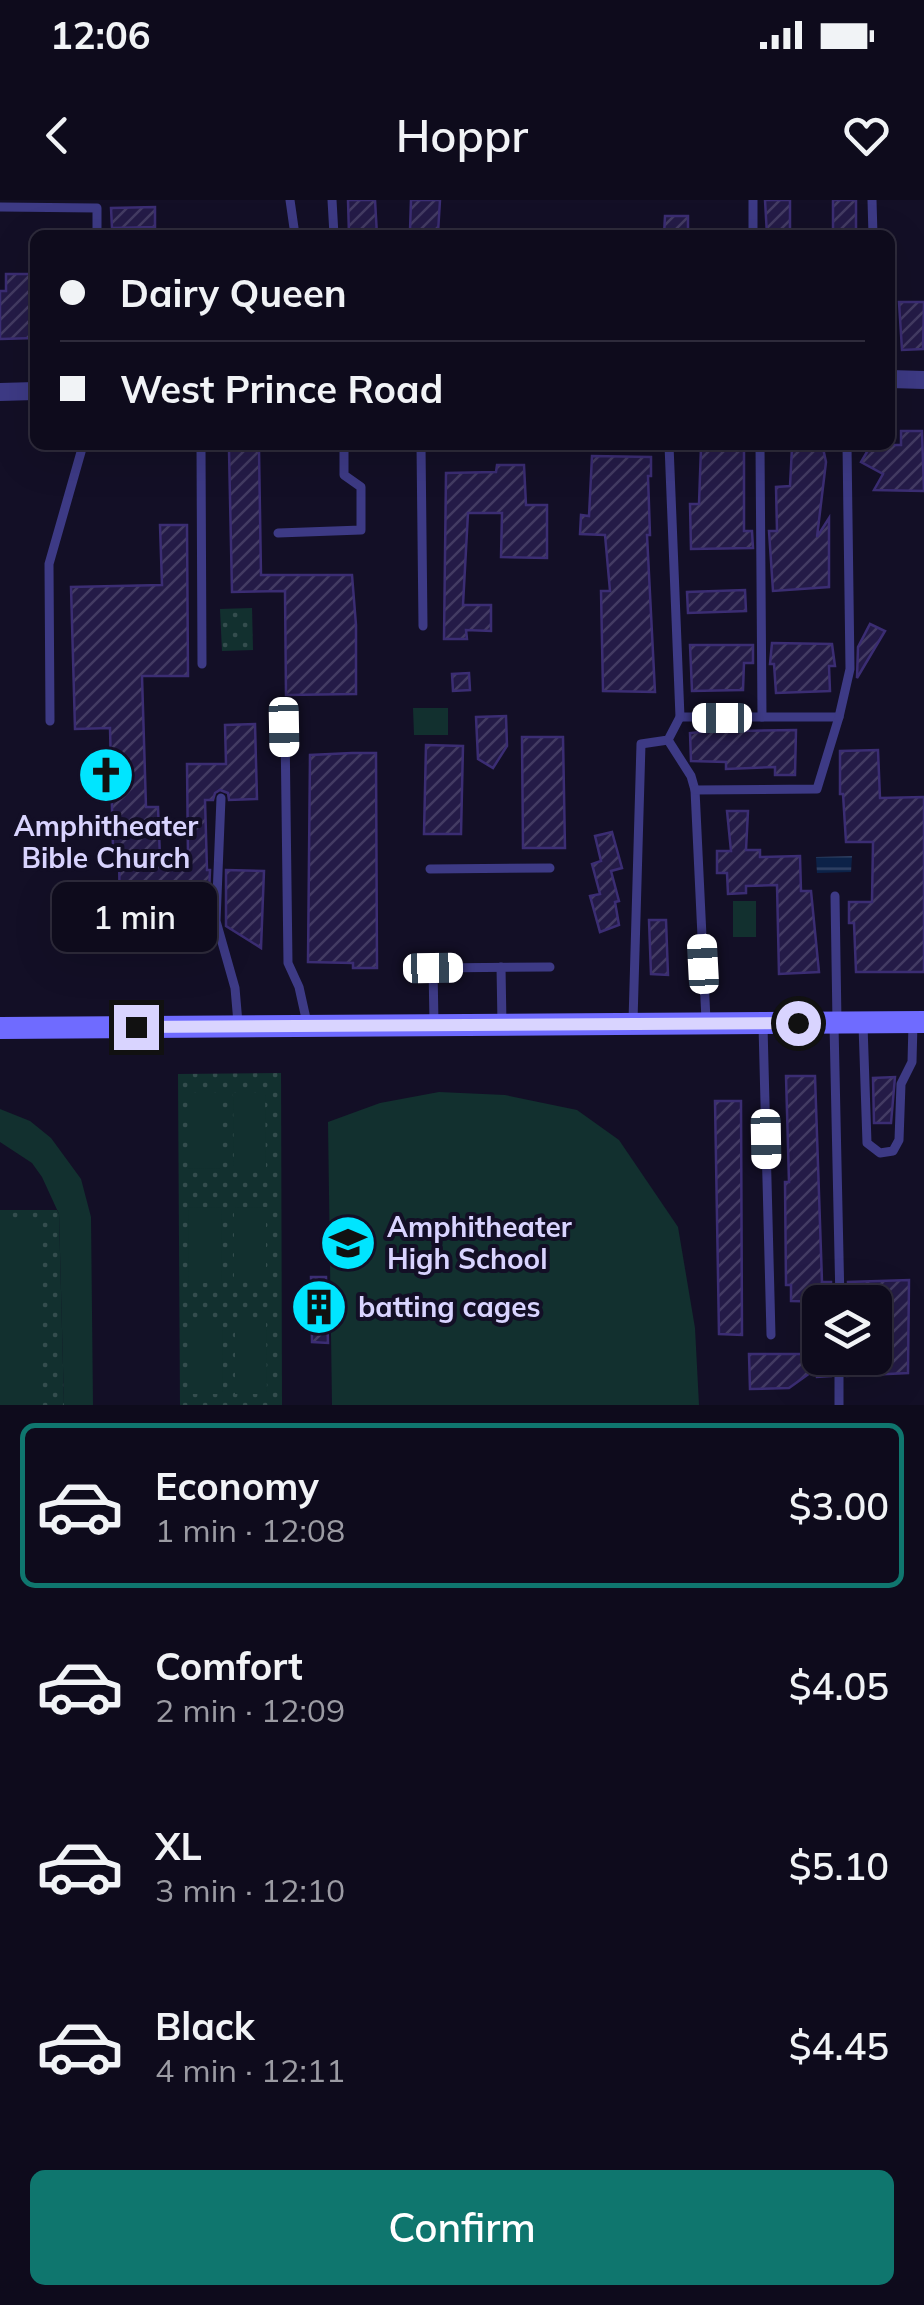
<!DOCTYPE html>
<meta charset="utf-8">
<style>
body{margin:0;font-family:Mulish,sans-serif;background:#1c1929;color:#f1f3f6;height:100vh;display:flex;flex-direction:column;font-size:38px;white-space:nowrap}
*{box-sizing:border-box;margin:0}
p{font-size:32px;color:#9b9ba3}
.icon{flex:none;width:55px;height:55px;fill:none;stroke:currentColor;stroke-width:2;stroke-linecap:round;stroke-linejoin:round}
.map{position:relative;height:1205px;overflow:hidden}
.panel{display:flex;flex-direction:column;background:#0e0b1c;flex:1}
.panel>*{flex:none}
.top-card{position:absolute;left:30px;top:30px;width:865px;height:220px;border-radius:15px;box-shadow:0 10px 40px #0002,0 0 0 2px #2e2b3b;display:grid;align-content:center;height:220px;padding:0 30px;background:#0e0b1c}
.controls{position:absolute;left:802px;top:1085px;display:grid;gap:20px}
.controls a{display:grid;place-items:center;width:90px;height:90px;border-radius:15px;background:#0e0b1c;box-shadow:0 10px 40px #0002,0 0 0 2px #2e2b3b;font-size:50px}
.end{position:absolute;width:45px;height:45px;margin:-22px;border:12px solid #d9d4ff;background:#111;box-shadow:0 0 0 5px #111}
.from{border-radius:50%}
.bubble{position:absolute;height:70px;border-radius:15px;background:#0e0b1c;box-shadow:0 10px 40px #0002,0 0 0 2px #2e2b3b;font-size:32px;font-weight:600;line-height:70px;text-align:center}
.car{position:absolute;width:30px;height:60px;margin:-30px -15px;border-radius:12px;box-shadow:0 0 8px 2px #0007;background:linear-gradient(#fff 24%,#345 0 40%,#fff 0 76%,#345 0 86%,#fff 0)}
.top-card b{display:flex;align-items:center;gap:35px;height:95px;font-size:38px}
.top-card b+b{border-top:2px solid #2e2b3b}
.top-card i{width:25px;height:25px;background:#f1f3f6}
ul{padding:18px 0 0;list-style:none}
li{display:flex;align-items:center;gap:30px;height:165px;margin:0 20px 15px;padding:0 10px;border:5px solid transparent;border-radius:15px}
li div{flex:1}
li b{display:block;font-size:38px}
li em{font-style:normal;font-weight:600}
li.active{border-color:#0f766e}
li>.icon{width:90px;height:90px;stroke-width:1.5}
.button{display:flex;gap:20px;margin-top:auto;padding:20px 30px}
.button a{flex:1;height:115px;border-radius:15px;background:#0f766e;color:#fff;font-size:40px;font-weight:600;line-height:115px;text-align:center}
.status{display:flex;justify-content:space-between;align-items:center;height:70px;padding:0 50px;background:#0e0b1c;direction:ltr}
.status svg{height:28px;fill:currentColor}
header{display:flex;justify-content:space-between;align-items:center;height:130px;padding:0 30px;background:#0e0b1c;font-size:45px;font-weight:600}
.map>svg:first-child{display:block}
.grass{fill:url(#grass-dots)}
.pitch{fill:#12302f}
.water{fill:url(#water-rules)}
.building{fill:url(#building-hatch);stroke:#3b2d73;stroke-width:2.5}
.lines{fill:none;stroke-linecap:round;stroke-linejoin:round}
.service{stroke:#3d3a85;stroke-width:9}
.minor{stroke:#3d3a85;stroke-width:18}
.secondary{stroke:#6f6bff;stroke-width:22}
.route{stroke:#d9d4ff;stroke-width:12}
.labels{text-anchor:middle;stroke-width:8;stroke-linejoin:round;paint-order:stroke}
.poi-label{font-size:28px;font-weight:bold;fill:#d9d4ff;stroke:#130f26;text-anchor:start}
</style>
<div class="status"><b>12:06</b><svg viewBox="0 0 49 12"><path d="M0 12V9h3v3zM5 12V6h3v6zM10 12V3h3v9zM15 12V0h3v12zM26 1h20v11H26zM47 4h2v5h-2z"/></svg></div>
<header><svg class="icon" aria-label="back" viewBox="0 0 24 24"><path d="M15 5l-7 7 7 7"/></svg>Hoppr<svg class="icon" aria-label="heart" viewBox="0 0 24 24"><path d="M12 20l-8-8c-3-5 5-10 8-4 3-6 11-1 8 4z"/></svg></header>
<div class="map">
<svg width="924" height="1205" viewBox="0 0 924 1205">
<defs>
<pattern id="grass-dots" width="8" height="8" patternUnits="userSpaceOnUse" patternTransform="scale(2.5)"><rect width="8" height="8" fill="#12302f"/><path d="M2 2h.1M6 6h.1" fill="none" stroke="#344d4e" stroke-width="1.8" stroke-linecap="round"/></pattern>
<pattern id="water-rules" width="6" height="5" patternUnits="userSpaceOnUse" patternTransform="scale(2.5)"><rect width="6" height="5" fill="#0c2248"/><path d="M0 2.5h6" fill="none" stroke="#2f4163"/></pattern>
<pattern id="building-hatch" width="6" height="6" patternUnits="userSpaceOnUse" patternTransform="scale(2.5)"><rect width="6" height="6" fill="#241b47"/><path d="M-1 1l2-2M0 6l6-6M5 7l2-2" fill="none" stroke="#433b63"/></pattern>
</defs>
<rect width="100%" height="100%" fill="#130f26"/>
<!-- grass -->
<g class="grass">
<polygon points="252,408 253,450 222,451 220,409"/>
<polygon points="281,873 282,1205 180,1205 178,874"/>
<polygon points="0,1010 57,1010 59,1014 64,1205 0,1205"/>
</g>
<!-- pitch -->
<g class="pitch">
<polygon points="413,508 448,508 448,535 414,535"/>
<rect x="733" y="701" width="23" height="36"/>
<polygon points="439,892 505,895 577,910 619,940 678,1027 695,1128 699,1205 332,1205 328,922 380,903"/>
<polygon points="188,893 221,893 221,968 188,969"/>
<polygon points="233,893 265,893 266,968 234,968"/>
<polygon points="0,909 30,921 51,938 81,979 91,1017 93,1205 64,1205 59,1014 42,977 32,963 0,942"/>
<polygon points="221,1007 222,1083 189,1083 188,1008"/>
<polygon points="266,1007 266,1082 234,1082 234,1008"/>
<rect x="0" y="1021" width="40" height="184"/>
<polygon points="189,1119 222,1119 223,1194 189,1194"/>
<polygon points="235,1119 266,1119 267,1194 235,1194"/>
</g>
<!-- water -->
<polygon class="water" points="852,656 851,672 817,673 816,657"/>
<!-- building -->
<g class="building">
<polygon points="348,0 375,0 377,35 349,35"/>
<polygon points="411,0 440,0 438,33 410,31"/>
<polygon points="765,0 790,0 790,35 767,35"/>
<rect x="833" y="0" width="23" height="35"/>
<polygon points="155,7 155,27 112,28 111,8"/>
<polygon points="665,16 688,16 688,35 664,35"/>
<polygon points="6,74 35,74 35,138 0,139 0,91 6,91"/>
<polygon points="899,102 924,102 923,149 902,150"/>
<polygon points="901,231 922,231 924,291 874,290 883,274 861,262 871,245 901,245"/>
<polygon points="701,247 744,247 744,331 752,331 753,348 691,349 690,304 699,304"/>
<polygon points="792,247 823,248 826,262 817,337 829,318 829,387 773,391 769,331 777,331 776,287 790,286"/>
<polygon points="229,250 259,250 261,375 352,375 356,425 356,494 286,495 285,391 232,392"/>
<polygon points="592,256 651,257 651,276 648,276 650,335 647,335 655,492 603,491 601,391 610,391 605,335 580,334 581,315 589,316"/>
<polygon points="497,265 524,265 526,305 547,305 547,358 501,357 502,313 468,313 463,405 491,405 491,431 466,430 467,439 444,439 446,273 496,272"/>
<polygon points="160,325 187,325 188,476 142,476 146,607 158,607 160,658 188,657 187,564 226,564 225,525 255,524 257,599 229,600 228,593 220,590 215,593 213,600 205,600 207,670 210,670 208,715 199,709 199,724 149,725 149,730 120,731 119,649 113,649 110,528 75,529 71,387 162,385"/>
<polygon points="745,390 746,411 688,413 687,392"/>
<polygon points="870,424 885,431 857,478 858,447"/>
<polygon points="772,443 832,444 835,466 829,466 830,491 776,493 774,464 770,464"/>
<polygon points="690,445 753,445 753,463 744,463 743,490 692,491"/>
<polygon points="469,473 470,490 453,491 452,474"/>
<polygon points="506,516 507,546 493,568 478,559 476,517"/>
<polygon points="739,528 739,531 796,530 795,575 775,575 775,567 726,569 726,562 691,561 690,533"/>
<polygon points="522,537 563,537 565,648 523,648"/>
<polygon points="426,545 463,546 461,634 424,634"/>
<polygon points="878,550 880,598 924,597 924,772 856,772 854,723 849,723 849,702 872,702 873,642 846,642 843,594 840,594 840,551"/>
<polygon points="352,553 376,553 377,768 353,768 353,763 308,762 310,555"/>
<polygon points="727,611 748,611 746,650 760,650 760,657 800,656 801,691 811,691 819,772 779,774 777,685 746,686 746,693 728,694 727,673 717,673 717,651 731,651"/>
<polygon points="612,632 622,668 611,671 619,701 615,702 619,725 600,732 590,696 600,694 592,664 601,661 595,636"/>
<polygon points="226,670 264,671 261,748 226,726"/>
<polygon points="649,720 666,720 668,775 651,774"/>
<polygon points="786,876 815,876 822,1082 831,1082 832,1102 791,1101 791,1085 786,1085 785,982 789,982"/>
<polygon points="895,877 891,923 874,923 873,878"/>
<polygon points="715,901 741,901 742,1135 719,1134"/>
<polygon points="311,1077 326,1077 328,1143 312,1142"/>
<polygon points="909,1080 908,1173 847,1176 847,1158 875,1158 875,1102 848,1102 848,1082"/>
<polygon points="749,1154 820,1154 820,1158 831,1158 831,1176 817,1177 817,1168 789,1188 750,1189"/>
</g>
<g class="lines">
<!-- service -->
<g class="service">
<polyline points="290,0 295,35"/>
<polyline points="332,0 334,35"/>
<polyline points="753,0 753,35"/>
<polyline points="872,0 873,35"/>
<polyline points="0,7 97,8 97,35"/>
<polyline points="201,245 202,464"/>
<polyline points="421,245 423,426"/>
<polyline points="760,245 762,517"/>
<polyline points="278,333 361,330 361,287 344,275 344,245"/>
<polyline points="680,517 839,517"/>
<polyline points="50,521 49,364 83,245"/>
<polyline points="285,527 288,763 299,787 307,823"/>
<polyline points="668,540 691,576 695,590 706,820"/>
<polyline points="695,590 817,589 839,517 850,469 847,245"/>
<polyline points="221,598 216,721 235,788 238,823"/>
<polyline points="430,669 550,668"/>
<polyline points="835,696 837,822"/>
<polyline points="501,767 502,824"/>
<polyline points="633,821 641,544 668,540 680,517 669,245"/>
<polyline points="434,823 433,768 550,767"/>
<polyline points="834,825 840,1102"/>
<polyline points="863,825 867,943 880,953 893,951 899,940 901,884 912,862 913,823"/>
<polyline points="763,826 771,1135"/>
<polyline points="839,1205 839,1158"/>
</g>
<!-- minor -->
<g class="minor">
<polyline points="890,179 924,180"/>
<polyline points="0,192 35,191"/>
</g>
<!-- secondary -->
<polyline class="secondary" points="0,828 924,822"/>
</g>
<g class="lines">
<!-- route -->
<polyline class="route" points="136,827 798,823"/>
</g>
<!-- icons -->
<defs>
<g id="church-disc" transform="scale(2.875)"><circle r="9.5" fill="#00e5ff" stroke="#130f26"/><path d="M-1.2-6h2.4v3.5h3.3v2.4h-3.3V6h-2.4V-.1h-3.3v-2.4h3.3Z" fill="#111"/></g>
<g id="school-disc" transform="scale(2.875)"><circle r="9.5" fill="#00e5ff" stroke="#130f26"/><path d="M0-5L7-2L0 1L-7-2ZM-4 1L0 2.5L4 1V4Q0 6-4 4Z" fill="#111"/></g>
<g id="building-disc" transform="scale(2.875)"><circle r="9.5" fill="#00e5ff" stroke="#130f26"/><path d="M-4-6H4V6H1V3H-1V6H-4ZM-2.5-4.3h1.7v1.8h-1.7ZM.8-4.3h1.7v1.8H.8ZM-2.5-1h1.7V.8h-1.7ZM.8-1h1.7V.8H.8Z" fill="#111"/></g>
</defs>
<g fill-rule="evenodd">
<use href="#church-disc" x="106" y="575"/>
<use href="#school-disc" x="348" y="1043"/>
<use href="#building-disc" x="319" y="1107"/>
</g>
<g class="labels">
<!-- poi labels -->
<g class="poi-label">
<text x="106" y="636" text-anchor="middle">Amphitheater<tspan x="106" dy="32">Bible Church</tspan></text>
<text x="387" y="1037">Amphitheater<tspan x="387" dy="32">High School</tspan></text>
<text x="358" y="1117">batting cages</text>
</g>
</g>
</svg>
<div class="controls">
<a><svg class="icon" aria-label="layers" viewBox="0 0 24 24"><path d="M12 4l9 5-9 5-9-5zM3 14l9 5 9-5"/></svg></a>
</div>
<i class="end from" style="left:798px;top:823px"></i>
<i class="end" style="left:136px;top:827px"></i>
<div class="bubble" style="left:52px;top:682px;width:165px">1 min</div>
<i class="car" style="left:722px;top:518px;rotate:270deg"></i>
<i class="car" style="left:284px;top:527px;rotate:179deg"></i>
<i class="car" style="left:703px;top:764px;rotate:357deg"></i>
<i class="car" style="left:433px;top:768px;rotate:89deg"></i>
<i class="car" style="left:766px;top:939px;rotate:179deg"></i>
<div class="top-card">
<b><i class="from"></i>Dairy Queen</b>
<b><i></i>West Prince Road</b>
</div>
</div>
<section class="panel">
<ul>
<li class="active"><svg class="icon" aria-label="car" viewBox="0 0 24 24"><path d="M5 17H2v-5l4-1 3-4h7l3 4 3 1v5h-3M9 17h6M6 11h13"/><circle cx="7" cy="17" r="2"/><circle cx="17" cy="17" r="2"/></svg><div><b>Economy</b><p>1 min · 12:08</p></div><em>$3.00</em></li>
<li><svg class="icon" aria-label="car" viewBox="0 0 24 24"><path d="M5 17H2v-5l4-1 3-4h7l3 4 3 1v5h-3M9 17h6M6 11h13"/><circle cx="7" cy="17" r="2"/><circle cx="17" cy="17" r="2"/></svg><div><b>Comfort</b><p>2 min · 12:09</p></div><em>$4.05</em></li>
<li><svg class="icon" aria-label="car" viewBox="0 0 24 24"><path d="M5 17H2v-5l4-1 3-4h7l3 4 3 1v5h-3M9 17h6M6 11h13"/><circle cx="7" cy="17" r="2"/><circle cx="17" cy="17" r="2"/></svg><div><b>XL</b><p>3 min · 12:10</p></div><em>$5.10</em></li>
<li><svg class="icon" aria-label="car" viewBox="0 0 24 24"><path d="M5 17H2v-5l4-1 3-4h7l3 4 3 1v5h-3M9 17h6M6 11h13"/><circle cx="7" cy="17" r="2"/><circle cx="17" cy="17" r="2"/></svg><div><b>Black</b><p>4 min · 12:11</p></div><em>$4.45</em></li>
</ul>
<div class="button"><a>Confirm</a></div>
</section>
